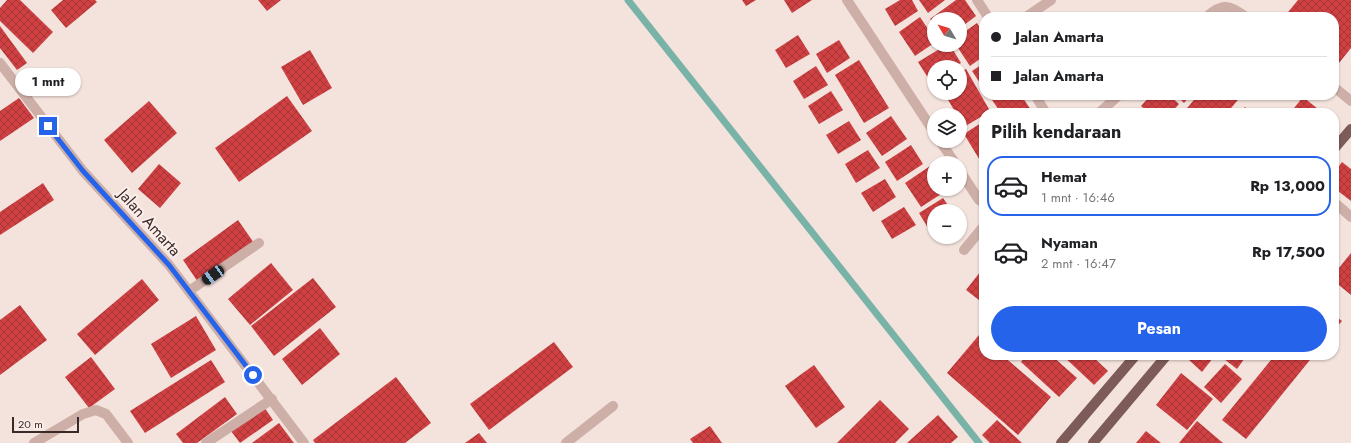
<!DOCTYPE html>
<html lang="id">
<meta charset="utf-8">
<style>
body{margin:0;font-family:Jost,sans-serif;background:#f2f2f2;color:#202124;height:100vh;display:flex;flex-direction:column;font-size:15px;white-space:nowrap}
*{box-sizing:border-box;margin:0}
p{font-size:13px;color:#757577}
.icon{flex:none;width:22px;height:22px;fill:none;stroke:currentColor;stroke-width:2;stroke-linecap:round;stroke-linejoin:round}
.map{position:relative;flex:1;overflow:hidden}
.side{position:absolute;left:979px;top:108px;width:360px;height:252px;display:flex;flex-direction:column;background:#fff;border-radius:16px;box-shadow:0 1px 3px #0004}
.side>*{flex:none}
.guide{position:absolute;left:979px;top:12px;width:360px;height:88px;border-radius:16px;box-shadow:0 1px 3px #0004;display:grid;align-content:center;height:88px;padding:0 12px;background:#fff}
.needle{width:26px;rotate:308deg}
.fabs{position:absolute;left:927px;top:12px;display:grid;gap:8px}
.fabs a{display:grid;place-items:center;width:40px;height:40px;border-radius:50%;background:#fff;box-shadow:0 1px 3px #0004;font-size:20px}
.scale{position:absolute;left:12px;bottom:10px;width:67px;box-sizing:border-box;padding-left:4px;border:2px solid #392928;border-top:0;font-size:11px;line-height:14px;white-space:nowrap;color:#392928;-webkit-text-stroke:3px #fbeeea;paint-order:stroke}
.end{position:absolute;width:18px;height:18px;margin:-9px;border:5px solid #2563eb;background:#fff;box-shadow:0 0 0 2px #fff}
.from{border-radius:50%}
.bubble{position:absolute;height:28px;border-radius:14px;background:#fff;box-shadow:0 1px 3px #0004;font-size:13px;font-weight:700;line-height:28px;text-align:center}
.car{position:absolute;width:12px;height:24px;margin:-12px -6px;border-radius:5px;box-shadow:0 0 3px 1px #0007;background:linear-gradient(#222 24%,#8ab4d8 0 40%,#222 0 76%,#8ab4d8 0 86%,#222 0)}
.guide b{display:flex;align-items:center;gap:14px;height:38px;font-size:15px}
.guide b+b{border-top:1px solid #e0e0e0}
.guide i{width:10px;height:10px;background:#202124}
ul{padding:0;list-style:none}
li{display:flex;align-items:center;gap:12px;height:60px;margin:0 8px 6px;padding:0 4px;border:2px solid transparent;border-radius:16px}
li div{flex:1}
li b{display:block;font-size:15px}
li em{font-style:normal;font-weight:700}
li.active{border-color:#2563eb}
li>.icon{width:36px;height:36px;stroke-width:1.5}
h2{padding:0 12px;font-size:18px;line-height:48px}
.button{display:flex;gap:8px;margin-top:auto;padding:8px 12px}
.button a{flex:1;height:46px;border-radius:24px;background:#2563eb;color:#fff;font-size:16px;font-weight:700;line-height:46px;text-align:center}
.map>svg:first-child{display:block}
.lines{fill:none;stroke-linecap:round;stroke-linejoin:round}
.stream{stroke:#79b3a7;stroke-width:7}
.building{fill:url(#building-cross-hatch)}
.minor{stroke:#cdafa7;stroke-width:10}
.major{stroke:#7c5b58;stroke-width:10}
.route{stroke:#2563eb;stroke-width:5}
.labels{text-anchor:middle;stroke-width:4;stroke-linejoin:round;paint-order:stroke}
.street-label{font-size:16px;fill:#392928;stroke:#fbeeea}
</style>
<div class="map">
<svg width="1351" height="443" viewBox="0 0 1351 443">
<defs>
<pattern id="building-cross-hatch" width="8" height="8" patternUnits="userSpaceOnUse"><rect width="8" height="8" fill="#cf4042"/><path d="M0 0l8 8M0 8l8-8" fill="none" stroke="#a93637"/></pattern>
</defs>
<rect width="100%" height="100%" fill="#f4e3dd"/>
<g class="lines">
<!-- stream -->
<polyline class="stream" points="628,0 979,443"/>
</g>
<!-- building -->
<g class="building">
<polygon points="7,0 20,0 53,32 33,53 0,21 0,8"/>
<polygon points="63,0 95,0 97,2 66,28 51,10"/>
<polygon points="258,0 281,0 267,11"/>
<polygon points="742,0 756,0 746,6"/>
<polygon points="784,0 812,0 792,13"/>
<polygon points="900,0 912,0 918,11 895,26 885,9"/>
<polygon points="919,0 945,0 928,13"/>
<polygon points="956,0 965,0 976,16 960,28 960,19 934,19 934,24 930,19"/>
<polygon points="1298,0 1351,0 1351,48 1339,63 1334,59 1334,17 1284,17"/>
<polygon points="920,17 934,38 934,43 915,56 899,32"/>
<polygon points="977,23 984,34 984,56 970,66 956,45 960,45 960,35"/>
<polygon points="0,26 27,63 17,70 0,48"/>
<polygon points="798,35 810,54 786,68 775,50"/>
<polygon points="839,40 850,58 827,73 816,54"/>
<polygon points="946,45 950,45 961,63 953,67 934,67 934,79 930,81 918,62"/>
<polygon points="310,50 332,88 303,105 281,67"/>
<polygon points="859,60 889,108 864,123 835,75"/>
<polygon points="984,63 984,89 972,71"/>
<polygon points="816,66 828,85 804,99 793,81"/>
<polygon points="966,69 990,111 984,113 984,115 964,127 960,120 960,115 957,115 944,93 960,93 960,72"/>
<polygon points="831,91 843,110 819,124 808,106"/>
<polygon points="993,95 1021,95 1033,113 1001,113 990,97"/>
<polygon points="1151,95 1169,95 1179,104 1171,113 1149,113 1141,106"/>
<polygon points="1176,95 1191,95 1184,103"/>
<polygon points="1198,95 1242,95 1227,113 1183,113"/>
<polygon points="287,96 312,131 239,182 215,148"/>
<polygon points="1303,97 1323,113 1290,113"/>
<polygon points="19,98 34,118 0,141 0,111"/>
<polygon points="149,101 177,133 132,173 104,140"/>
<polygon points="1245,107 1252,113 1240,113"/>
<polygon points="891,116 907,139 882,156 866,133"/>
<polygon points="849,121 861,140 838,154 826,135"/>
<polygon points="984,121 984,167 964,134"/>
<polygon points="911,145 923,164 897,181 885,162"/>
<polygon points="868,150 880,168 856,183 845,164"/>
<polygon points="1342,162 1351,169 1351,201 1334,188 1334,173"/>
<polygon points="159,164 181,183 160,208 138,189"/>
<polygon points="933,164 934,189 949,189 921,207 905,183"/>
<polygon points="885,179 896,197 873,212 861,193"/>
<polygon points="43,183 54,200 0,235 0,212"/>
<polygon points="943,198 952,211 934,211 934,232 931,233 919,213"/>
<polygon points="904,207 916,225 892,239 881,221"/>
<polygon points="238,220 254,243 198,282 183,260"/>
<polygon points="1351,253 1351,295 1334,281 1334,274"/>
<polygon points="271,263 293,290 250,325 228,299"/>
<polygon points="984,267 984,304 966,290"/>
<polygon points="313,278 336,307 274,356 251,326"/>
<polygon points="142,279 159,300 95,355 77,334"/>
<polygon points="20,305 47,340 0,375 0,320"/>
<polygon points="1334,315 1342,321 1334,330"/>
<polygon points="196,316 216,350 171,378 151,344"/>
<polygon points="320,328 340,354 302,385 282,359"/>
<polygon points="979,335 984,339 984,355 1002,355 1051,397 1018,435 947,373"/>
<polygon points="554,342 573,367 489,430 470,404"/>
<polygon points="1026,355 1051,355 1077,378 1059,397 1021,362"/>
<polygon points="1062,355 1091,355 1108,371 1094,385"/>
<polygon points="1193,355 1209,355 1213,358 1202,372 1189,360"/>
<polygon points="1227,355 1247,355 1237,369 1224,359"/>
<polygon points="1275,355 1314,355 1246,439 1222,420"/>
<polygon points="91,357 115,389 89,408 65,377"/>
<polygon points="211,360 225,382 145,433 130,411"/>
<polygon points="1225,364 1242,379 1221,403 1204,387"/>
<polygon points="814,365 845,407 816,428 785,386"/>
<polygon points="1181,373 1213,399 1187,430 1156,405"/>
<polygon points="396,377 431,423 405,443 315,443 313,440"/>
<polygon points="225,397 237,414 197,443 183,443 176,434"/>
<polygon points="880,400 909,429 895,443 837,443"/>
<polygon points="264,407 273,420 240,443 231,431"/>
<polygon points="938,415 958,437 951,443 907,443"/>
<polygon points="997,420 1022,443 990,443 982,435"/>
<polygon points="1197,421 1223,443 1179,443"/>
<polygon points="279,423 294,443 252,443"/>
<polygon points="710,426 722,443 693,443 690,439"/>
<polygon points="1146,431 1161,443 1136,443"/>
<polygon points="479,433 487,443 465,443"/>
</g>
<g class="lines">
<!-- minor -->
<g class="minor">
<polyline points="847,0 934,132"/>
<polyline points="977,0 988,17"/>
<polyline points="1026,17 1051,0"/>
<path d="M1206,17C1223,3 1229,4 1246,17"/>
<polyline points="0,63 83,171 169,265 304,443"/>
<polyline points="1334,87 1351,101"/>
<polyline points="1035,95 1046,113"/>
<polyline points="1099,113 1119,95"/>
<polyline points="940,141 955,163"/>
<polyline points="960,171 979,200 984,203"/>
<polyline points="1334,202 1351,217"/>
<polyline points="964,250 984,226"/>
<polyline points="189,291 259,243"/>
<polyline points="34,443 83,414 96,410 106,414 128,443"/>
<polyline points="206,443 272,399"/>
<polyline points="566,443 613,406"/>
</g>
<!-- major -->
<g class="major">
<polyline points="1334,149 1351,129"/>
<polyline points="1061,443 1136,355"/>
<polyline points="1093,443 1167,355"/>
</g>
</g>
<g class="lines">
<!-- route -->
<polyline class="route" points="48,126 83,171 169,265 253,375"/>
</g>
<g class="labels">
<!-- street labels -->
<g class="street-label">
<text transform="translate(150 222) rotate(48)" y="6">Jalan Amarta</text>
</g>
</g>
</svg>
<div class="fabs">
<a><svg class="needle" viewBox="-14 -14 28 28"><path d="M0-13l5 13h-10z" fill="#e53935"/><path d="M0 13l5-13h-10z" fill="#757577"/></svg></a>
<a><svg class="icon" aria-label="locate" viewBox="0 0 24 24"><circle cx="12" cy="12" r="6"/><path d="M12 2v4M12 18v4M2 12h4M18 12h4"/></svg></a>
<a><svg class="icon" aria-label="layers" viewBox="0 0 24 24"><path d="M12 4l9 5-9 5-9-5zM3 14l9 5 9-5"/></svg></a>
<a>+</a>
<a>−</a>
</div>
<div class="scale">20 m</div>
<i class="end from" style="left:253px;top:375px"></i>
<i class="end" style="left:48px;top:126px"></i>
<div class="bubble" style="left:15px;top:68px;width:66px">1 mnt</div>
<i class="car" style="left:213px;top:275px;rotate:235deg"></i>
<div class="guide">
<b><i class="from"></i>Jalan Amarta</b>
<b><i></i>Jalan Amarta</b>
</div>
<section class="side">
<h2>Pilih kendaraan</h2>
<ul>
<li class="active"><svg class="icon" aria-label="car" viewBox="0 0 24 24"><path d="M5 17H2v-5l4-1 3-4h7l3 4 3 1v5h-3M9 17h6M6 11h13"/><circle cx="7" cy="17" r="2"/><circle cx="17" cy="17" r="2"/></svg><div><b>Hemat</b><p>1 mnt · 16:46</p></div><em>Rp 13,000</em></li>
<li><svg class="icon" aria-label="car" viewBox="0 0 24 24"><path d="M5 17H2v-5l4-1 3-4h7l3 4 3 1v5h-3M9 17h6M6 11h13"/><circle cx="7" cy="17" r="2"/><circle cx="17" cy="17" r="2"/></svg><div><b>Nyaman</b><p>2 mnt · 16:47</p></div><em>Rp 17,500</em></li>
</ul>
<div class="button"><a>Pesan</a></div>
</section>
</div>
